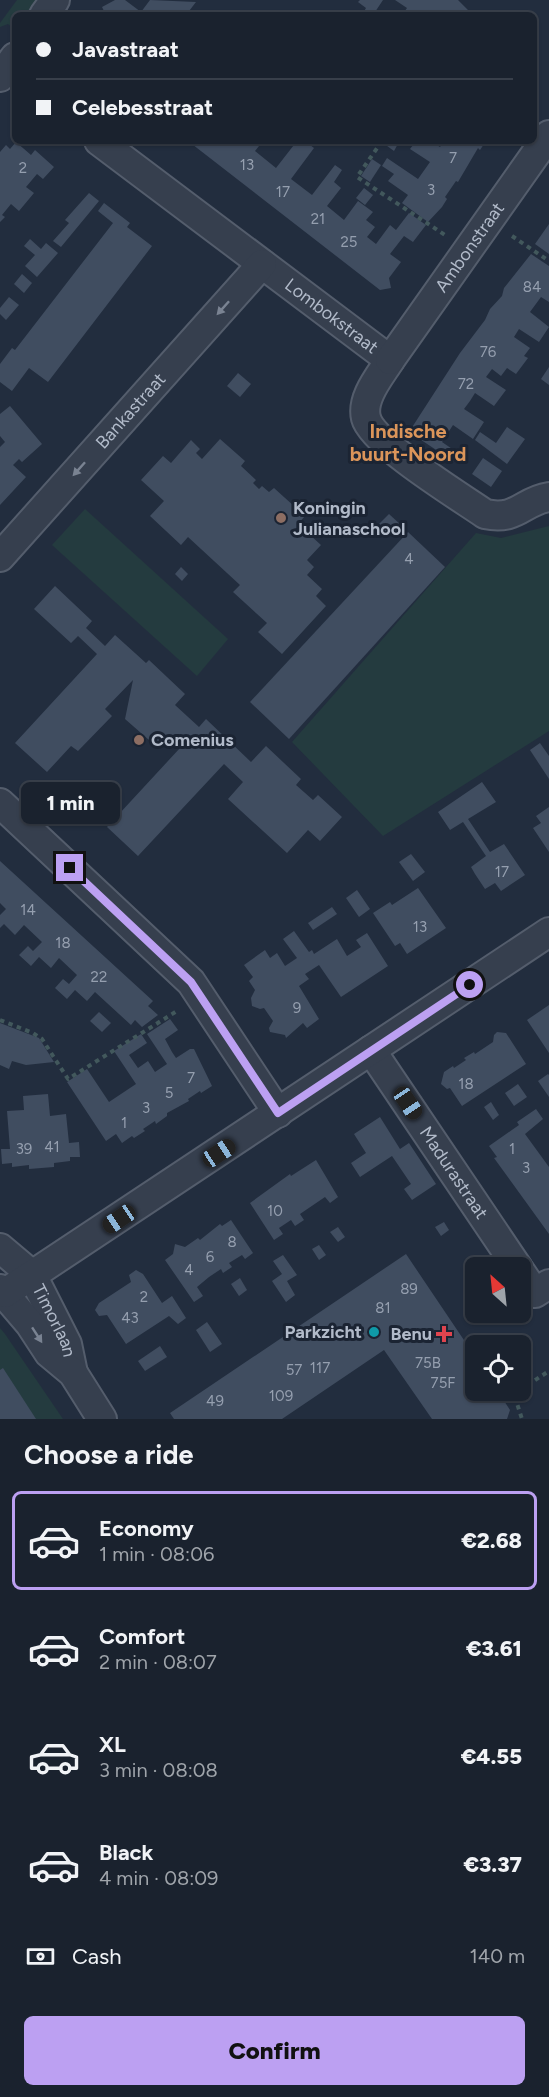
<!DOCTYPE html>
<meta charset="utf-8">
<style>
body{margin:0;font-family:Figtree,sans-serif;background:#272f3a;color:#f1f3f6;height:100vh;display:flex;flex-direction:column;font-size:22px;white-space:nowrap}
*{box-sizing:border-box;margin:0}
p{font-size:20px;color:#9fa4aa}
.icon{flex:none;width:33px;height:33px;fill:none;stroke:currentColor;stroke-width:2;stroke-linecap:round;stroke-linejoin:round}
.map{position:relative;height:1419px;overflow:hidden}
.panel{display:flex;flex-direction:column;background:#1a222e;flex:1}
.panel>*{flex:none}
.banner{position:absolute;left:12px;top:12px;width:525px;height:132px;border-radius:9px;box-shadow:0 2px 4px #0004,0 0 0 2px #383f4a;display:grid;align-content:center;height:132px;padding:0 24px;background:#1a222e}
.needle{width:39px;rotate:333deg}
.tools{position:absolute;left:465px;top:1257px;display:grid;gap:12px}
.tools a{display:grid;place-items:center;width:66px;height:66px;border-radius:9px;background:#1a222e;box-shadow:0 2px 4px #0004,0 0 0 2px #383f4a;font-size:30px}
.end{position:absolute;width:27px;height:27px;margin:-14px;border:8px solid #bca0f2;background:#111;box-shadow:0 0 0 3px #111}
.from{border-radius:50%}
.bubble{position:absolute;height:42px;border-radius:9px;background:#1a222e;box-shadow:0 2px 4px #0004,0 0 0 2px #383f4a;font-size:20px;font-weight:800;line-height:42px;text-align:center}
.car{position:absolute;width:18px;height:36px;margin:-18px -9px;border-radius:8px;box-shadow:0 0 4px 2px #0007;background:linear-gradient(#222 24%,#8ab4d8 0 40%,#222 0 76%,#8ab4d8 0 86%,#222 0)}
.banner b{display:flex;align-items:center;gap:21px;height:57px;font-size:22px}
.banner b+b{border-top:2px solid #383f4a}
.banner i{width:15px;height:15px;background:#f1f3f6}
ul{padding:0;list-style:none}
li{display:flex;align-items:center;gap:18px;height:99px;margin:0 12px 9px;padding:0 12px;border:3px solid transparent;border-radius:9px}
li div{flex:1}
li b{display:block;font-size:22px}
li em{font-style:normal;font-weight:800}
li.active{border-color:#bca0f2}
li>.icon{width:54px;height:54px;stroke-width:1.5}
h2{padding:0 24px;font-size:27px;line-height:72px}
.pay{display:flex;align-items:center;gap:15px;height:66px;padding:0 24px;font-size:22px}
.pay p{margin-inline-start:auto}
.button{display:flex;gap:12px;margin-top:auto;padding:12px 24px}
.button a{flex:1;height:69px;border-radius:9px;background:#bca0f2;color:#111;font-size:24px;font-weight:800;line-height:69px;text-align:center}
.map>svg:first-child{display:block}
.green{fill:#243b3f}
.building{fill:#404d60}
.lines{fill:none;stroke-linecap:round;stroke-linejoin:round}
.minor-casing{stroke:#545d6c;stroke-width:32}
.path{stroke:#42585c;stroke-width:4;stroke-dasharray:4.5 4.5;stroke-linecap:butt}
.minor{stroke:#363f4e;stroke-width:28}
.oneway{fill:#7a8392}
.route{stroke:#bca0f2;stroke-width:8}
.education-dot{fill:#8d6e63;stroke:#1b2433;stroke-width:2}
.culture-dot{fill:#0f9aa8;stroke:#1b2433;stroke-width:2}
.health-dot{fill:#e0444e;stroke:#1b2433;stroke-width:2}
.labels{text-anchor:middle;stroke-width:6;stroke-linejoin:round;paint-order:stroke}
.number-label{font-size:15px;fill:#959faf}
.street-label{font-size:18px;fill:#b1bac9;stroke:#1b2433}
.poi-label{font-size:18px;font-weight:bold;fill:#b1bac9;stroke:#1b2433;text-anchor:start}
.neighbourhood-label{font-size:20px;font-weight:bold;fill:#db955a;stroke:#1b2433}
</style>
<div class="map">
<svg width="549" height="1419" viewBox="0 0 549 1419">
<rect width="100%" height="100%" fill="#222d3e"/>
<!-- green -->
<g class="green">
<polygon points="17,0 44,0 34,15 15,15 15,30 8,24 0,27 0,23"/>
<polygon points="85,509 228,639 197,676 52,545"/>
<polygon points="549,526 549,731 383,836 292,742 476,533 501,538"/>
<polygon points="0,1328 5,1334 63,1419 0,1419"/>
</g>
<!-- building -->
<g class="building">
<polygon points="115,0 125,0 141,12 150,0 196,2 186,15 106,15 102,7"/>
<polygon points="360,0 383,0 373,15 362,15 366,8 358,2"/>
<polygon points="395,0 458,0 469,11 466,15 402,15 407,8"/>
<polygon points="188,141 263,141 255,151 276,168 297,141 305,141 314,148 291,179 312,195 335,165 342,170 334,182 341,188 327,206 344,220 358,201 373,212 366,220 375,227 367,237 376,244 390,225 396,230 409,213 426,225 413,242 404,236 390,254 401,262 389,278 391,288 380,290"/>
<polygon points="385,141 398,141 399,142 394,151 383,143"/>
<polygon points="416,141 431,141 440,147 444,141 486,141 480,150 478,148 458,182 456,181 445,197 447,199 442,207 428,222 402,203 408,195 388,181 394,174 382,166 387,158 418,179 430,162 410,149"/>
<polygon points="16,142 31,155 35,150 54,167 43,179 37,174 26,187 34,193 19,211 11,204 2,215 5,217 0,222 0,152 6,145 10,149"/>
<polygon points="372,159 381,165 370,182 361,176"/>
<polygon points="364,188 373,195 365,205 356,198"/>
<polygon points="89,193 99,201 61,247 53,241 69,223 65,220"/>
<polygon points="104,203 130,223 127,227 152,246 48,382 29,368 12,391 0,382 0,364 12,348 15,350 113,223 98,211"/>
<polygon points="549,224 549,254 535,244"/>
<polygon points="30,239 41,249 46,243 58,253 37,277 25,266 35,255 24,246"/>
<polygon points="531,254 549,266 549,302 541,297 530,312 549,327 539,342 519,329 514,337 530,348 524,356 528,358 516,374 507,368 501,376 492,369 486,377 506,390 494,406 475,393 470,401 464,409 484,422 473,439 453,425 442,442 461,455 456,463 409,432 460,353 485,320 490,309 502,296 504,288"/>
<polygon points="22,274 32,283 24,293 14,284"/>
<polygon points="9,297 19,305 6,320 0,314 0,308"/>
<polygon points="549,367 549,385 541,379"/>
<polygon points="238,373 251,384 240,397 227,386"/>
<polygon points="10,406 42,444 22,462 19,459 13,465 26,477 0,505 0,447 5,442 0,436 0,414"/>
<polygon points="507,427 525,439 507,464 475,440 480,432 496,443"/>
<polygon points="220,439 245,461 241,466 256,480 253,483 259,489 262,486 269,492 274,488 305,516 298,524 321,545 307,560 314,567 307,575 322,589 316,596 326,606 282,654 258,632 267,623 233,592 240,585 188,537 181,545 150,516 164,501 141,480 163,456 171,463 191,440 200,449 196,453 202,459"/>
<polygon points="483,458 502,471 491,487 472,474"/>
<polygon points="389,514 401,525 389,537 377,526"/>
<polygon points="408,532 445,567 289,739 250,702"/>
<polygon points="181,567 188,574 182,581 175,574"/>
<polygon points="55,586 92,621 86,628 105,646 115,635 146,663 149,660 185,694 175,705 199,727 206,719 251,762 266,746 301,779 296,785 313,800 318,795 342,817 320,841 308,830 287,853 228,799 243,782 224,764 138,856 107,827 192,735 157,747 125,719 133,680 105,709 112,716 78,751 71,746 47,772 15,743 97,654 78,636 71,643 34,609"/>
<polygon points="540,743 549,756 549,779 530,750"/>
<polygon points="482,782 496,802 468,819 490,852 504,844 525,875 501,891 495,883 485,889 475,874 471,867 486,856 463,822 450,830 438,812"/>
<polygon points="549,807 549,852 533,828 541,823 536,816"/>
<polygon points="411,854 425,872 413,881 399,862"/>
<polygon points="0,861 153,1001 148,1006 158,1015 142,1027 135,1020 131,1025 95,992 87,1001 75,990 67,999 55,988 63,979 69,984 77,975 59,958 51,968 39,957 31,966 19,955 28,946 33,951 42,942 24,925 15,935 4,924 0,928 0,915 6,909 0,903"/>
<polygon points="418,888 446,928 407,954 400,943 395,946 373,913 390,902 392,905"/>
<polygon points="357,890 370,909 359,917 346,898"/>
<polygon points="332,907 337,914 313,930 308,923"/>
<polygon points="294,931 309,952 312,950 314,954 337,939 347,956 361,947 356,940 367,933 388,966 341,997 319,965 305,974 309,979 299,986 319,1019 307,1028 303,1023 286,1038 285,1035 270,1032 269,1028 273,1021 264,1008 260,1009 252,1006 251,998 255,990 249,981 253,977 244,965 265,950 270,958 277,953 285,966 297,958 283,939"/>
<polygon points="549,1005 549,1053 527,1020"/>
<polygon points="99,1012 111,1023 102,1032 90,1021"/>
<polygon points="170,1019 178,1030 165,1039 172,1052 176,1058 190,1049 194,1049 212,1086 201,1093 200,1091 188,1099 189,1101 167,1113 167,1116 156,1124 155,1121 143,1129 145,1131 134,1138 132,1136 122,1143 116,1134 106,1141 67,1082 87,1069 109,1102 136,1084 114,1051 141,1034 147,1043 129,1055 138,1068 148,1061 155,1072 167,1064 147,1034"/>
<polygon points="0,1023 39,1038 54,1062 26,1065 12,1061 9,1069 0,1065"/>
<polygon points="497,1032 506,1033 526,1064 462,1106 450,1088 447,1089 441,1084 444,1072 453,1066 454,1068 466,1060 464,1058 474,1052 475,1054 493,1042 494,1035"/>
<polygon points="548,1074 549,1075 549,1097 538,1081"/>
<polygon points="518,1084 527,1097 514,1106 505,1093"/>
<polygon points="48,1094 50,1116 66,1114 69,1143 79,1142 80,1157 70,1157 70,1161 54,1163 54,1167 29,1169 29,1165 12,1167 12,1163 2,1164 1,1149 10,1149 7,1111 24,1110 23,1096"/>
<polygon points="491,1102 499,1115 493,1120 484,1107"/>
<polygon points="536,1109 543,1119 525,1134 549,1167 549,1234 494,1158 497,1157 489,1146 519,1125 517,1122"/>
<polygon points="380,1117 400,1149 409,1143 436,1184 412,1200 404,1189 411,1184 392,1156 360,1177 351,1163 366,1153 354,1134"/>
<polygon points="316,1160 338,1197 330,1203 325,1197 300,1214 304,1220 295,1226 291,1220 279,1228 283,1234 274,1240 250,1203 290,1174 291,1176"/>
<polygon points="231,1220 253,1253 245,1259 242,1255 229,1263 232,1267 223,1273 221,1269 209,1277 197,1287 203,1296 194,1302 165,1260 173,1254 175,1244 185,1247 198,1238 200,1240 220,1224 222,1226"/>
<polygon points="444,1222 449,1230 441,1236 435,1227"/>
<polygon points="338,1227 345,1237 338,1242 330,1232"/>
<polygon points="319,1245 326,1255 319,1260 312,1249"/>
<polygon points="406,1254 476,1358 476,1390 497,1390 510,1410 507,1419 432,1419 384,1350 282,1419 174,1419 170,1413"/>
<polygon points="283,1255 297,1275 287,1281 295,1295 286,1302 272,1281 282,1274 273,1261"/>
<polygon points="136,1270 143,1274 162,1303 172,1296 186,1318 178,1324 169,1316 126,1344 107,1315 99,1316 95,1310 99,1303 131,1282 129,1275"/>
<polygon points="240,1278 247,1290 239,1296 231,1284"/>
<polygon points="207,1322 222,1344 210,1352 196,1330"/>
<polygon points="160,1346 167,1357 145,1371 138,1361"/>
<polygon points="3,1368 36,1419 0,1419 0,1370"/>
</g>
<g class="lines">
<!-- minor casing -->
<g class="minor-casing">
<g id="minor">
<polyline points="44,15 55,0"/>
<polyline points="0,77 15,57"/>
<path id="s1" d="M99,141L390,360C380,376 361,398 366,418C372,443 462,498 485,514C518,521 522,501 549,497"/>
<path id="s2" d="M390,360L549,135"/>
<path id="s3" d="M0,557L262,264"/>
<polyline points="0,803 191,982 278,1113"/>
<path id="s4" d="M371,1050L518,1268"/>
<path id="s5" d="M0,1248L32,1275L67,1344L73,1373"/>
<polyline points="520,1271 535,1293 549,1284"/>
<polyline points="0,1289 30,1324 49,1353 73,1373 102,1419"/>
<polyline points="5,1293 549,932"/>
</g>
</g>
<!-- path -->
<g class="path">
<polyline points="382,141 357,177 445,235"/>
<polyline points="512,236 549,261"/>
<polyline points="0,1020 33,1033 42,1039 68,1079 177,1011"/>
<polyline points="519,1390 514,1394 522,1419"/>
<polyline points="520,1390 549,1371"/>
</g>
<!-- minor -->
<use href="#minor" class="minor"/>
</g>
<!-- one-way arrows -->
<defs><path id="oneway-solid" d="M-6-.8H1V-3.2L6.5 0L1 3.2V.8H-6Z" transform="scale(1.5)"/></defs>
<g class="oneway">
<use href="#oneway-solid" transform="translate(223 308) rotate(132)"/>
<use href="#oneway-solid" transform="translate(79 469) rotate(132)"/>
<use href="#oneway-solid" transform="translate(37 1335) rotate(57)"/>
</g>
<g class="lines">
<!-- route -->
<polyline class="route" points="70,868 191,982 278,1113 470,985"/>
</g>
<!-- markers -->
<g class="education-dot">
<circle cx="281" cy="518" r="6"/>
<circle cx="139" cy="740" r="6"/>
</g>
<circle class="culture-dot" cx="374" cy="1332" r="6"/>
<path class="health-dot" d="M441 1325h6v6h6v6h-6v6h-6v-6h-6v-6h6z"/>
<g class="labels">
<!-- number labels -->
<g class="number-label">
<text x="453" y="163">7</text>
<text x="247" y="170">13</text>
<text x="23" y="173">2</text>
<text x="431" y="195">3</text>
<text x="283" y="197">17</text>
<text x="318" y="224">21</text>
<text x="349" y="247">25</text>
<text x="532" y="292">84</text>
<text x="488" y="357">76</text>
<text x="466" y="389">72</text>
<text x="409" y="564">4</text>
<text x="502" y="877">17</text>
<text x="28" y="915">14</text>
<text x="420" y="932">13</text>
<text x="63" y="948">18</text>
<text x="99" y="982">22</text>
<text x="297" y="1013">9</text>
<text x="191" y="1083">7</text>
<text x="466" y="1089">18</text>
<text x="169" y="1098">5</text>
<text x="146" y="1113">3</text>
<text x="124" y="1128">1</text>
<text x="52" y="1152">41</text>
<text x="24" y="1154">39</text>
<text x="512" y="1154">1</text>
<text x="526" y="1173">3</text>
<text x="275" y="1216">10</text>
<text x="232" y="1247">8</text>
<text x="210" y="1262">6</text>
<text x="189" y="1275">4</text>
<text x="409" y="1294">89</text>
<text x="144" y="1302">2</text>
<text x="383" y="1313">81</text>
<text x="130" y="1323">43</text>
<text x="428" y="1368">75B</text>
<text x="320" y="1373">117</text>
<text x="294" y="1375">57</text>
<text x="443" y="1388">75F</text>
<text x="281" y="1401">109</text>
<text x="215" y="1406">49</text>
</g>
<!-- street labels -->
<g class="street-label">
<text dy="6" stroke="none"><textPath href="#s2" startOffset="138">Ambonstraat</textPath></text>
<text dy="6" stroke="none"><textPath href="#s1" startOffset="291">Lombokstraat</textPath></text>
<text dy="6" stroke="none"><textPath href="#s3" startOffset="196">Bankastraat</textPath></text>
<text dy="6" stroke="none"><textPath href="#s4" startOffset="148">Madurastraat</textPath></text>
<text dy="6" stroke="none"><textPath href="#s5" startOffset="93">Timorlaan</textPath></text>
</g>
<!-- poi labels -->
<g class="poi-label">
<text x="293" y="514">Koningin<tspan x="293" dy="21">Julianaschool</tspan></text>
<text x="151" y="746">Comenius</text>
<text x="362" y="1338" text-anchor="end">Parkzicht</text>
<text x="432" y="1340" text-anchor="end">Benu</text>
</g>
<!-- neighbourhood labels -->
<g class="neighbourhood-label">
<text x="408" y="438">Indische<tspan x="408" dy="23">buurt-Noord</tspan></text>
</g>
</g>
</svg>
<div class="tools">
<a><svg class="needle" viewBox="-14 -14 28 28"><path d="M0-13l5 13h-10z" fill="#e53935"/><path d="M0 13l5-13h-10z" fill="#9fa4aa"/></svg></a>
<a><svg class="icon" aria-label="locate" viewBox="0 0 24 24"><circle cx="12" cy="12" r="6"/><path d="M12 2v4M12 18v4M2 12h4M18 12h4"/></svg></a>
</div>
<i class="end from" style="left:470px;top:985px"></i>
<i class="end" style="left:70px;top:868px"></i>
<div class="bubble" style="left:21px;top:782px;width:99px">1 min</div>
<i class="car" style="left:408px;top:1103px;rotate:146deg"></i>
<i class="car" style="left:219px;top:1153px;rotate:57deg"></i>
<i class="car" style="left:119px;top:1219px;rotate:236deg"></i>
<div class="banner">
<b><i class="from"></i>Javastraat</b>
<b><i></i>Celebesstraat</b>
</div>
</div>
<section class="panel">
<h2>Choose a ride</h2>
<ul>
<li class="active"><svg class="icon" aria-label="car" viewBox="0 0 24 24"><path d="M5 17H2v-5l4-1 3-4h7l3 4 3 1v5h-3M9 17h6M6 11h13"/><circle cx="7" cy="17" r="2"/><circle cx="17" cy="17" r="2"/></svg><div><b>Economy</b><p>1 min · 08:06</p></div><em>€2.68</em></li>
<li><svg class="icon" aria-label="car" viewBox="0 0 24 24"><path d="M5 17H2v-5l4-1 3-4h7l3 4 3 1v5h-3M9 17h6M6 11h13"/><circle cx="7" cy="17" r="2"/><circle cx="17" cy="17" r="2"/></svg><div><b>Comfort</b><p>2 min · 08:07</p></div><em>€3.61</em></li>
<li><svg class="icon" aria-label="car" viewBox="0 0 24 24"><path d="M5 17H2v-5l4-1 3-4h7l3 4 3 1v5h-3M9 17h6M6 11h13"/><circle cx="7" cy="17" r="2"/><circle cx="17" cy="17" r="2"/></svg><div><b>XL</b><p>3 min · 08:08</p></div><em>€4.55</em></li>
<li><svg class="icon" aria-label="car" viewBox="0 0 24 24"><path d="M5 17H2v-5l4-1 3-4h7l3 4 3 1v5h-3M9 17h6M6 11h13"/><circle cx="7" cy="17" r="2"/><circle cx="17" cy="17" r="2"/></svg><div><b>Black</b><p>4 min · 08:09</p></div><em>€3.37</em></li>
</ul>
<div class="pay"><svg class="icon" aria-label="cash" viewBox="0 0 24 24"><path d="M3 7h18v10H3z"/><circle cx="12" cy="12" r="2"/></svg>Cash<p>140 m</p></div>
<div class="button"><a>Confirm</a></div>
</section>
